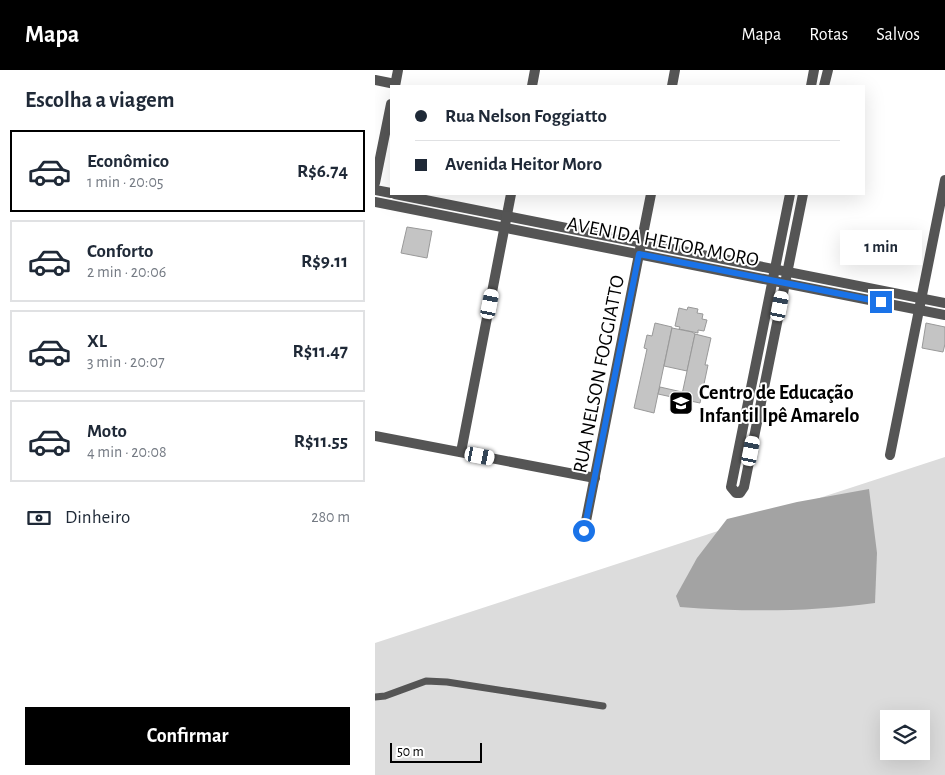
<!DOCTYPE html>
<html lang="pt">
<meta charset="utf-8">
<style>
body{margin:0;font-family:"Alegreya Sans",sans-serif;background:#f2f2f3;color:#1f2937;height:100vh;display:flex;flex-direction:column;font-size:19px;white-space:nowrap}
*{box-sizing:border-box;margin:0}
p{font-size:16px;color:#747a83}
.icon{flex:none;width:28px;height:28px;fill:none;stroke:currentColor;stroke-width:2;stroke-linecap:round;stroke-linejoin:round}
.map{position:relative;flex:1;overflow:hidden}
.sheet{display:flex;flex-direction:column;background:#fff;width:375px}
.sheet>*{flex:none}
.hud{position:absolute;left:15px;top:15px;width:475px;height:110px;border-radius:0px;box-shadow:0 5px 20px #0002;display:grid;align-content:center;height:110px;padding:0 25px;background:#fff}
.tools{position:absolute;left:505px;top:640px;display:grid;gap:10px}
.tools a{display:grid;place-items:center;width:50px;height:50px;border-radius:0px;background:#fff;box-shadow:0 5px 20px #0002;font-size:25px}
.scale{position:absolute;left:15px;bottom:12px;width:92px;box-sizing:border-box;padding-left:5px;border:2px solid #000;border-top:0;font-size:14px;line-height:18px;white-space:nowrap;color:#000;-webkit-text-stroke:4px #fff;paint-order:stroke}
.end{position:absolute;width:22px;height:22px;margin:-11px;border:6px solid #1a73e8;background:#fff;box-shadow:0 0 0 2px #fff}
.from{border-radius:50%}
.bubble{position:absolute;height:35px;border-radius:0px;background:#fff;box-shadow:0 5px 20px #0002;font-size:16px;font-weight:600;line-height:35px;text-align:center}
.car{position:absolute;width:15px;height:30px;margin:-15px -8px;border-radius:6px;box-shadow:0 0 4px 1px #0007;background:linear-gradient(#fff 24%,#345 0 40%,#fff 0 76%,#345 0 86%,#fff 0)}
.hud b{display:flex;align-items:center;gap:18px;height:48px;font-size:19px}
.hud b+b{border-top:1px solid #e0e1e3}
.hud i{width:12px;height:12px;background:#1f2937}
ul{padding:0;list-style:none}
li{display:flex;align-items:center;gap:15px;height:82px;margin:0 10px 8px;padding:0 15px;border:2px solid #e0e1e3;border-radius:0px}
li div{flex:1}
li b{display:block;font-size:19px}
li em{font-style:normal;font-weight:600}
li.active{border-color:#000}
li>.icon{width:45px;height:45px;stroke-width:1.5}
h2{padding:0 25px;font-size:22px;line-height:60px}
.pay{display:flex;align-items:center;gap:12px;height:55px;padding:0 25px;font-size:19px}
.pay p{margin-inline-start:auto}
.primary-button{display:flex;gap:10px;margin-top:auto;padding:10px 25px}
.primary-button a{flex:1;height:58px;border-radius:0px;background:#000;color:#fff;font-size:20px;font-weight:600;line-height:58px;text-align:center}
header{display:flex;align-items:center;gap:30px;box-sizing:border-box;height:70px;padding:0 25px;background:#000;color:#fff}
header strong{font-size:24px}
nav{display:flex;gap:28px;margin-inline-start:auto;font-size:18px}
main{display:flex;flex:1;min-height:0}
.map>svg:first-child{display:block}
.green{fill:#dcdcdc;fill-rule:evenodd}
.water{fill:#a3a3a3}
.building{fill:#c4c4c4;stroke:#999}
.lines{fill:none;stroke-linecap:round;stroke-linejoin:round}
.lane{stroke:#555;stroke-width:7}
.street{stroke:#555;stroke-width:10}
.route{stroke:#1a73e8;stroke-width:6}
.labels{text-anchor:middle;stroke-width:4;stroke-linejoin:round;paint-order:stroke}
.street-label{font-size:20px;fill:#000;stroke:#fff}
.poi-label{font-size:20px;font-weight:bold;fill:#000;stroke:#fff;text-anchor:start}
</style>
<header>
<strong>Mapa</strong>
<nav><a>Mapa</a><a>Rotas</a><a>Salvos</a></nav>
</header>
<main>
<section class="sheet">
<h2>Escolha a viagem</h2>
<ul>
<li class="active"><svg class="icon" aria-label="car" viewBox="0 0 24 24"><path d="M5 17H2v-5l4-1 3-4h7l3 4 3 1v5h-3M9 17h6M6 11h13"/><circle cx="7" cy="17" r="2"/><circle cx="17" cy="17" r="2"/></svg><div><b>Econômico</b><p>1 min · 20:05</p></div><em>R$6.74</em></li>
<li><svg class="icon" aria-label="car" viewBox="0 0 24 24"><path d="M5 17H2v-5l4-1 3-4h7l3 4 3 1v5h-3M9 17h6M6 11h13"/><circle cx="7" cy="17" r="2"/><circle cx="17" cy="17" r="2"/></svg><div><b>Conforto</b><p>2 min · 20:06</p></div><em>R$9.11</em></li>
<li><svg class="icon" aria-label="car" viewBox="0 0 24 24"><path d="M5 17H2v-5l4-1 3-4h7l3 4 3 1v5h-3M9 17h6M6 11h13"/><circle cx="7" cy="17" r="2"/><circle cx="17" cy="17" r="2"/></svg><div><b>XL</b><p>3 min · 20:07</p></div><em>R$11.47</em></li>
<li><svg class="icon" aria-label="car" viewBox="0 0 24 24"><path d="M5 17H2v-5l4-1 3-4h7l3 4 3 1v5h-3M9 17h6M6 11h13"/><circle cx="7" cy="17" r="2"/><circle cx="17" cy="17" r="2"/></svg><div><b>Moto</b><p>4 min · 20:08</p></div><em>R$11.55</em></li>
</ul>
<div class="pay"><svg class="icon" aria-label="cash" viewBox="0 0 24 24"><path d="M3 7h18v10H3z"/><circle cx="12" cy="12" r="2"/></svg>Dinheiro<p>280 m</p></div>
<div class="primary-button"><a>Confirmar</a></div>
</section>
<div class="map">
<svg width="570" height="705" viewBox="0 0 570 705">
<rect width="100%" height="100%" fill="#fff"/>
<!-- green -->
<path class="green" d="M570,387V705H0V573ZM514,649H546V681H514Z"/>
<!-- water -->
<path class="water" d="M494,419L502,483L500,533C435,542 369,542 305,537L301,526L322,488L352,449L422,432Z"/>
<!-- building -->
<g class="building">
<polygon points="32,157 57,161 52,188 26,183"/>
<polygon points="313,237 323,239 322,243 328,244 327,249 332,250 329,261 323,260 323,263 304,259 305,257 300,256 304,238 312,240"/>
<polygon points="280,253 297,257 279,343 259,338 272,279 269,278 272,265 277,266"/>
<polygon points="551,253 570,257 570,274 568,282 547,278"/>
<polygon points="297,258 317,262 320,264 312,301 289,296"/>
<polygon points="320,264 336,268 330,295 333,295 325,333 306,329"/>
<polygon points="285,317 307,322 306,329 283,324"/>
</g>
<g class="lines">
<!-- lane -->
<polyline class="lane" points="0,627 10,626 51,611 72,612 228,636"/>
<!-- street -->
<g class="street">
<polyline points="0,10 20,14"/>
<polyline points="20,16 23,0"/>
<polyline points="157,16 160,0"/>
<polyline points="297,16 300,0"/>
<polyline points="436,16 439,0"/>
<polyline points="449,16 453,0"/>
<polyline points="0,113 16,34"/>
<polyline points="0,120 16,123"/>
<polyline points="20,124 570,233"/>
<polyline points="415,124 356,417 361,423 365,423 369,417 428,124"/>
<polyline points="0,132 570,245"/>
<polyline points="0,366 220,408"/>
<polyline points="86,382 136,124"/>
<polyline points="515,385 570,110"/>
<polyline points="209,461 276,124"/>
</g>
</g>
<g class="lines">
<!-- route -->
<polyline class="route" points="209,461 264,184 506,232"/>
</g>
<!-- icons -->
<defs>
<g id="school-square" transform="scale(1.25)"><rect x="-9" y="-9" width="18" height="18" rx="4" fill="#000" stroke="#fff"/><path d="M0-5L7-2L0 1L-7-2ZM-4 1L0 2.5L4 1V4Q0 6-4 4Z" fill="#fff"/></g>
</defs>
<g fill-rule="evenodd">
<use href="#school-square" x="306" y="333"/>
</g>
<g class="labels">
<!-- street labels -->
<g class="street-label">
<text transform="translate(288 171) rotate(11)" y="7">AVENIDA HEITOR MORO</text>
<text transform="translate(223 304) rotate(-79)" y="7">RUA NELSON FOGGIATTO</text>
</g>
<!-- poi labels -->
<g class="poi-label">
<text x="324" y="329">Centro de Educação<tspan x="324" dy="23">Infantil Ipê Amarelo</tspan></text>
</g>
</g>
</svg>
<div class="tools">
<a><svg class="icon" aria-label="layers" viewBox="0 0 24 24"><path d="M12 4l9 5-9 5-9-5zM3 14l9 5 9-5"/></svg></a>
</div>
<div class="scale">50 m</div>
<i class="end from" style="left:209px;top:461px"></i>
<i class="end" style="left:506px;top:232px"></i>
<div class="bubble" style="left:465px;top:160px;width:82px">1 min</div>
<i class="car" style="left:115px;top:234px;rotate:11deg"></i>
<i class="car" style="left:405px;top:236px;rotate:11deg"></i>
<i class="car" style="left:376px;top:381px;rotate:11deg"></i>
<i class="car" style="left:105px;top:386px;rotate:101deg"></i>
<div class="hud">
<b><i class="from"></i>Rua Nelson Foggiatto</b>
<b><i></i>Avenida Heitor Moro</b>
</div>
</div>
</main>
